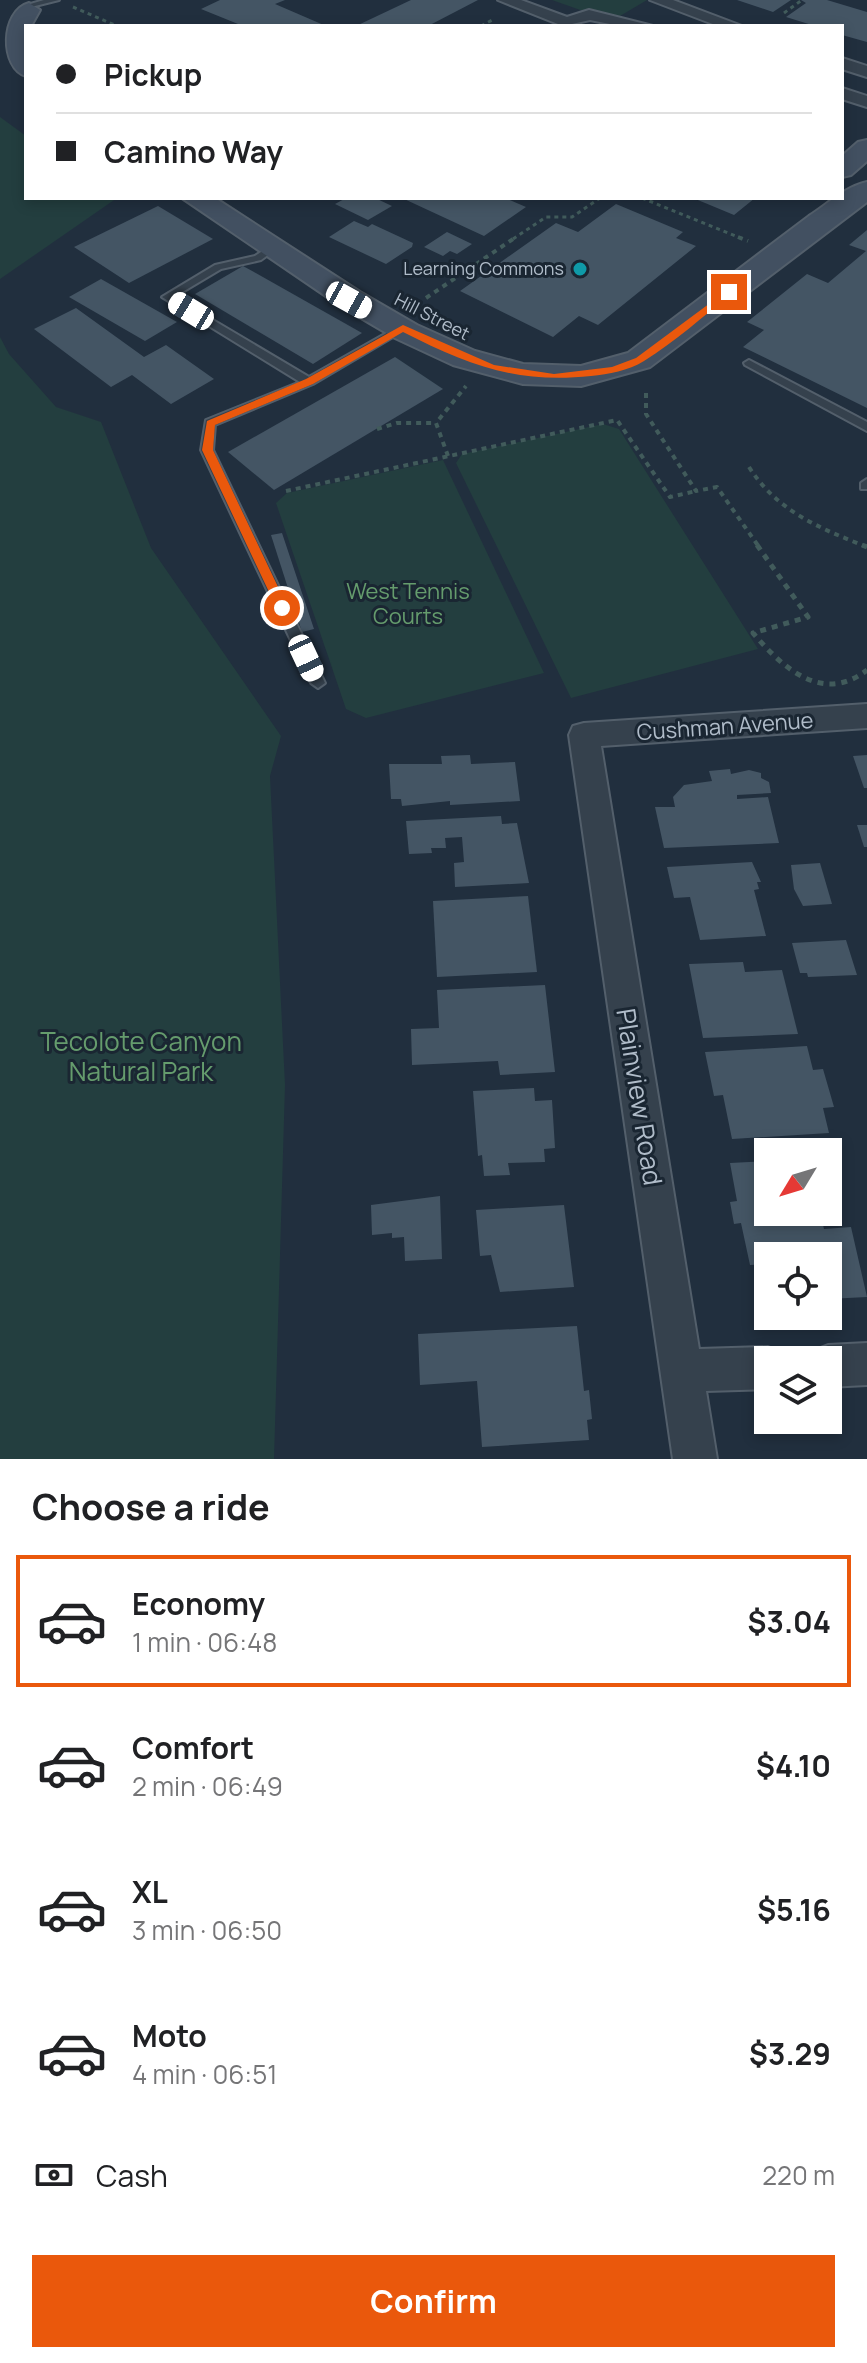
<!DOCTYPE html>
<meta charset="utf-8">
<style>
body{margin:0;font-family:Manrope,sans-serif;background:#f2f2f2;color:#202124;height:100vh;display:flex;flex-direction:column;font-size:30px;white-space:nowrap}
*{box-sizing:border-box;margin:0}
p{font-size:26px;color:#757577}
.icon{flex:none;width:44px;height:44px;fill:none;stroke:currentColor;stroke-width:2;stroke-linecap:round;stroke-linejoin:round}
.map{position:relative;height:1459px;overflow:hidden}
.panel{display:flex;flex-direction:column;background:#fff;flex:1}
.panel>*{flex:none}
.hud{position:absolute;left:24px;top:24px;width:820px;height:176px;border-radius:0px;box-shadow:0 4px 12px #0003;display:grid;align-content:center;height:176px;padding:0 32px;background:#fff}
.needle{width:52px;rotate:232deg}
.fabs{position:absolute;left:754px;top:1138px;display:grid;gap:16px}
.fabs a{display:grid;place-items:center;width:88px;height:88px;border-radius:0px;background:#fff;box-shadow:0 4px 12px #0003;font-size:40px}
.end{position:absolute;width:36px;height:36px;margin:-18px;border:10px solid #ea580c;background:#fff;box-shadow:0 0 0 4px #fff}
.from{border-radius:50%}
.car{position:absolute;width:24px;height:48px;margin:-24px -12px;border-radius:10px;box-shadow:0 0 6px 2px #0007;background:linear-gradient(#fff 24%,#345 0 40%,#fff 0 76%,#345 0 86%,#fff 0)}
.hud b{display:flex;align-items:center;gap:28px;height:76px;font-size:30px}
.hud b+b{border-top:2px solid #e0e0e0}
.hud i{width:20px;height:20px;background:#202124}
ul{padding:0;list-style:none}
li{display:flex;align-items:center;gap:24px;height:132px;margin:0 16px 12px;padding:0 16px;border:4px solid transparent;border-radius:0px}
li div{flex:1}
li b{display:block;font-size:30px}
li em{font-style:normal;font-weight:700}
li.active{border-color:#ea580c}
li>.icon{width:72px;height:72px;stroke-width:1.5}
h2{padding:0 32px;font-size:36px;line-height:96px}
.pay{display:flex;align-items:center;gap:20px;height:88px;padding:0 32px;font-size:30px}
.pay p{margin-inline-start:auto}
.primary-button{display:flex;gap:16px;margin-top:auto;padding:16px 32px}
.primary-button a{flex:1;height:92px;border-radius:0px;background:#ea580c;color:#fff;font-size:32px;font-weight:700;line-height:92px;text-align:center}
.map>svg:first-child{display:block}
.green{fill:#233e3f}
.building{fill:#445564}
.lines{fill:none;stroke-linecap:round;stroke-linejoin:round}
.lane-casing{stroke:#535f6b;stroke-width:4}
.street-casing{stroke:#535f6b;stroke-width:4}
.secondary-casing{stroke:#535f6b;stroke-width:4}
.path-far2{stroke:#415b5b;stroke-width:3;stroke-dasharray:4 4;stroke-linecap:butt}
.path-far1{stroke:#415b5b;stroke-width:4;stroke-dasharray:5 5;stroke-linecap:butt}
.path{stroke:#415b5b;stroke-width:5;stroke-dasharray:6 6;stroke-linecap:butt}
.lane{fill:#35414d;fill-rule:evenodd}
.street{fill:#35414d;fill-rule:evenodd}
.secondary{fill:#425061;fill-rule:evenodd}
.route{fill:#ea580c}
.culture-dot{fill:#0f9aa8;stroke:#1a2632;stroke-width:3}
.labels{text-anchor:middle;stroke-width:6;stroke-linejoin:round;paint-order:stroke}
.far-poi-label{font-size:18px;fill:#b0bcc9;stroke:#1a2632;text-anchor:end}
.far-street-label{font-size:18px;fill:#b0bcc9;stroke:#1a2632}
.park-label{font-size:22px;fill:#659c6d;stroke:#1a2632}
.street-label{font-size:22px;fill:#b0bcc9;stroke:#1a2632}
.near-park-label{font-size:26px;fill:#659c6d;stroke:#1a2632}
.near-street-label{font-size:26px;fill:#b0bcc9;stroke:#1a2632}
</style>
<div class="map">
<svg width="867" height="1459" viewBox="0 0 867 1459">
<rect width="100%" height="100%" fill="#212f3e"/>
<!-- green -->
<g class="green">
<polygon points="552,0 647,0 620,16 586,12"/>
<polygon points="0,117 26,136 26,198 117,198 0,279"/>
<polygon points="0,337 9,354 56,407 101,422 151,548 281,736 270,776 285,1085 274,1459 0,1459"/>
<polygon points="603,424 619,429 758,649 571,698 456,463 462,454"/>
<polygon points="443,460 544,673 366,718 346,709 276,503 287,493"/>
</g>
<!-- building -->
<g class="building">
<polygon points="220,0 285,0 275,4 326,26 234,26 238,24 201,9"/>
<polygon points="411,0 478,0 428,26 356,26"/>
<polygon points="737,0 791,0 773,12"/>
<polygon points="801,0 827,0 867,12 867,42 842,35 842,26 815,26 786,17 806,3"/>
<polygon points="346,198 375,198 392,206 368,220 335,204"/>
<polygon points="402,198 505,198 526,207 484,236"/>
<polygon points="693,198 755,198 734,215"/>
<polygon points="616,204 683,232 676,238 696,246 598,325 579,316 553,337 460,291 556,223 578,232"/>
<polygon points="158,206 213,239 129,283 74,247"/>
<polygon points="354,221 368,227 372,224 413,243 412,247 386,264 329,237"/>
<polygon points="867,230 867,408 743,347 764,330 747,322 807,274 828,283 866,251 849,245"/>
<polygon points="447,232 472,244 457,254 450,251 443,256 424,247"/>
<polygon points="243,266 254,272 362,333 313,364 195,294"/>
<polygon points="101,279 177,322 145,341 69,297"/>
<polygon points="76,308 144,357 166,345 214,379 171,404 132,375 111,387 34,329"/>
<polygon points="395,357 443,389 274,490 228,452"/>
<polygon points="282,533 314,629 302,632 271,535"/>
<polygon points="470,755 471,764 515,762 520,801 450,805 450,801 402,806 401,799 391,799 389,764 442,764 441,756"/>
<polygon points="867,755 867,788 864,788 853,756"/>
<polygon points="730,769 731,774 749,770 761,773 761,778 769,782 771,793 737,795 737,799 768,797 779,843 664,848 655,807 675,807 673,797 684,785 712,781 709,771"/>
<polygon points="501,816 502,824 517,823 529,883 455,887 454,863 464,862 462,837 445,838 446,848 431,848 432,853 409,854 406,821"/>
<polygon points="857,825 867,825 867,847 864,847"/>
<polygon points="752,862 761,882 757,882 759,889 754,890 766,936 700,940 690,897 674,898 667,867"/>
<polygon points="820,863 832,904 803,906 794,889 791,865"/>
<polygon points="528,896 537,972 437,977 433,901"/>
<polygon points="846,940 857,975 808,977 807,973 800,973 792,943"/>
<polygon points="743,962 745,972 782,970 798,1034 703,1038 689,964"/>
<polygon points="545,985 555,1072 500,1075 498,1061 412,1065 411,1029 439,1028 437,990"/>
<polygon points="807,1046 813,1070 823,1069 834,1107 823,1108 829,1133 732,1139 723,1095 714,1096 705,1052"/>
<polygon points="534,1088 535,1101 552,1100 555,1148 544,1149 545,1162 508,1163 510,1175 484,1176 482,1155 478,1156 473,1091"/>
<polygon points="768,1161 768,1212 820,1212 824,1229 851,1227 867,1297 828,1299 828,1256 768,1256 768,1264 750,1265 741,1223 734,1224 730,1202 737,1201 730,1163"/>
<polygon points="440,1196 442,1259 405,1261 404,1237 392,1238 392,1233 372,1235 371,1205"/>
<polygon points="564,1205 574,1287 500,1292 491,1255 480,1256 476,1210"/>
<polygon points="577,1326 584,1391 589,1390 592,1419 587,1420 589,1440 482,1447 477,1381 420,1385 418,1334"/>
</g>
<g class="lines">
<!-- lane casing -->
<g class="lane-casing">
<g id="lane">
<polygon points="44,0 59,0 31,7 27,5"/>
<polygon points="273,244 276,245 276,249 261,260 221,269 174,297 309,377 399,326 407,326 408,328 313,384 215,425 213,450 325,683 318,688 311,683 201,450 206,420 300,382 162,297 215,265 255,256"/>
<polygon points="749,360 867,422 867,431 745,365 744,363"/>
<polygon points="867,479 867,489 861,489 861,483"/>
</g>
</g>
<!-- street casing -->
<g class="street-casing">
<g id="street">
<polygon points="498,0 521,0 567,17 589,10 653,26 620,26 590,20 563,26"/>
<polygon points="650,0 673,0 742,26 718,26"/>
<polygon points="842,58 867,66 867,77 842,69"/>
<polygon points="842,88 867,96 867,107 842,99"/>
<polygon points="867,704 867,728 601,746 699,1349 768,1347 783,1353 786,1360 768,1360 768,1389 706,1391 717,1459 673,1459 569,735 573,726 584,723"/>
<polygon points="867,1343 867,1385 828,1387 828,1360 809,1360 813,1351 828,1345"/>
</g>
</g>
<!-- secondary casing -->
<g class="secondary-casing">
<g id="secondary">
<path d="M29,3L40,10L31,26H26V76C0,68 0,11 29,3Z"/>
<polygon points="867,140 867,161 851,175 842,177 842,156 858,142"/>
<path d="M867,182V202L650,367L581,386L523,384L453,365L395,338L339,305L182,198H215L360,292L417,325L475,351L523,364L581,366L628,353L809,216C829,203 845,187 867,182Z"/>
</g>
</g>
<!-- path-far2 -->
<g class="path-far2">
<polyline points="73,7 117,26"/>
<polyline points="784,13 802,0"/>
<polyline points="481,26 494,19"/>
<polyline points="642,198 743,239"/>
<polyline points="513,239 546,217 572,217 600,198"/>
</g>
<!-- path-far1 -->
<g class="path-far1">
<polyline points="738,237 748,241"/>
<polyline points="426,298 516,237"/>
<polyline points="646,393 646,414 696,491 717,487 759,547"/>
<polyline points="377,429 397,423 436,423"/>
<polyline points="448,456 436,423 466,386"/>
<path d="M749,467C777,511 819,528 867,547"/>
<polyline points="286,491 617,420 670,497 696,491"/>
</g>
<!-- path -->
<g class="path">
<path d="M757,545L808,617L753,633C782,667 822,705 867,670"/>
<polyline points="862,545 867,547"/>
</g>
<!-- lane -->
<use href="#lane" class="lane"/>
<!-- street -->
<use href="#street" class="street"/>
<!-- secondary -->
<use href="#secondary" class="secondary"/>
</g>
<!-- route -->
<path class="route" d="M729,289L732,294C703,316 675,342 644,361C628,371 609,374 591,376C517,384 468,365 403,332L313,384L215,425L213,450L288,608L278,611L202,450L207,421L306,379L403,325L494,365L554,374L612,367L636,358Z"/>
<!-- markers -->
<circle class="culture-dot" cx="580" cy="269" r="8"/>
<g class="labels">
<!-- far-poi labels -->
<g class="far-poi-label">
<text x="564" y="275">Learning Commons</text>
</g>
<!-- far-street labels -->
<g class="far-street-label">
<text transform="translate(432 317) rotate(27)" y="6">Hill Street</text>
</g>
<!-- park labels -->
<g class="park-label">
<text x="408" y="599">West Tennis<tspan x="408" dy="25">Courts</tspan></text>
</g>
<!-- street labels -->
<g class="street-label">
<text transform="translate(725 726) rotate(-4)" y="8">Cushman Avenue</text>
</g>
<!-- near-park labels -->
<g class="near-park-label">
<text x="141" y="1051">Tecolote Canyon<tspan x="141" dy="30">Natural Park</tspan></text>
</g>
<!-- near-street labels -->
<g class="near-street-label">
<text transform="translate(639 1097) rotate(81)" y="9">Plainview Road</text>
</g>
</g>
</svg>
<div class="fabs">
<a><svg class="needle" viewBox="-14 -14 28 28"><path d="M0-13l5 13h-10z" fill="#e53935"/><path d="M0 13l5-13h-10z" fill="#757577"/></svg></a>
<a><svg class="icon" aria-label="locate" viewBox="0 0 24 24"><circle cx="12" cy="12" r="6"/><path d="M12 2v4M12 18v4M2 12h4M18 12h4"/></svg></a>
<a><svg class="icon" aria-label="layers" viewBox="0 0 24 24"><path d="M12 4l9 5-9 5-9-5zM3 14l9 5 9-5"/></svg></a>
</div>
<i class="end from" style="left:282px;top:608px"></i>
<i class="end" style="left:729px;top:292px"></i>
<i class="car" style="left:349px;top:300px;rotate:119deg"></i>
<i class="car" style="left:191px;top:311px;rotate:301deg"></i>
<i class="car" style="left:306px;top:658px;rotate:155deg"></i>
<div class="hud">
<b><i class="from"></i>Pickup</b>
<b><i></i>Camino Way</b>
</div>
</div>
<section class="panel">
<h2>Choose a ride</h2>
<ul>
<li class="active"><svg class="icon" aria-label="car" viewBox="0 0 24 24"><path d="M5 17H2v-5l4-1 3-4h7l3 4 3 1v5h-3M9 17h6M6 11h13"/><circle cx="7" cy="17" r="2"/><circle cx="17" cy="17" r="2"/></svg><div><b>Economy</b><p>1 min · 06:48</p></div><em>$3.04</em></li>
<li><svg class="icon" aria-label="car" viewBox="0 0 24 24"><path d="M5 17H2v-5l4-1 3-4h7l3 4 3 1v5h-3M9 17h6M6 11h13"/><circle cx="7" cy="17" r="2"/><circle cx="17" cy="17" r="2"/></svg><div><b>Comfort</b><p>2 min · 06:49</p></div><em>$4.10</em></li>
<li><svg class="icon" aria-label="car" viewBox="0 0 24 24"><path d="M5 17H2v-5l4-1 3-4h7l3 4 3 1v5h-3M9 17h6M6 11h13"/><circle cx="7" cy="17" r="2"/><circle cx="17" cy="17" r="2"/></svg><div><b>XL</b><p>3 min · 06:50</p></div><em>$5.16</em></li>
<li><svg class="icon" aria-label="car" viewBox="0 0 24 24"><path d="M5 17H2v-5l4-1 3-4h7l3 4 3 1v5h-3M9 17h6M6 11h13"/><circle cx="7" cy="17" r="2"/><circle cx="17" cy="17" r="2"/></svg><div><b>Moto</b><p>4 min · 06:51</p></div><em>$3.29</em></li>
</ul>
<div class="pay"><svg class="icon" aria-label="cash" viewBox="0 0 24 24"><path d="M3 7h18v10H3z"/><circle cx="12" cy="12" r="2"/></svg>Cash<p>220 m</p></div>
<div class="primary-button"><a>Confirm</a></div>
</section>
